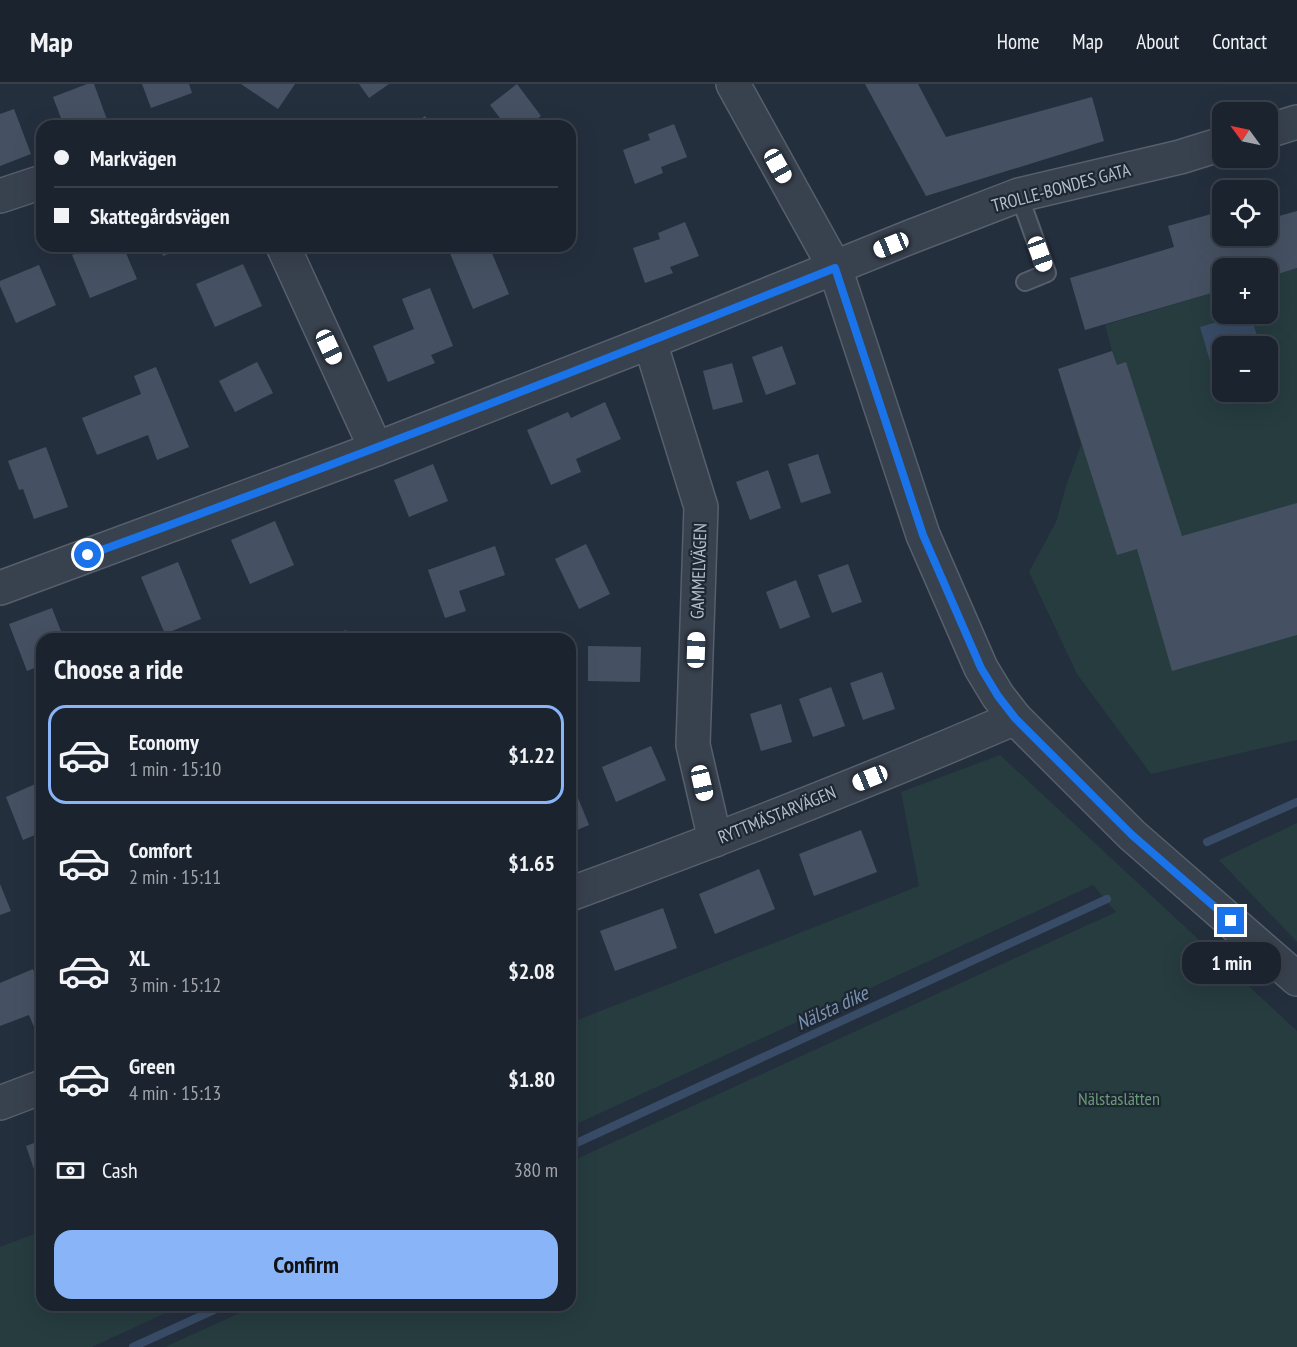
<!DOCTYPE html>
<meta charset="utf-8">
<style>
body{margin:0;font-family:"PT Sans Narrow",sans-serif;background:#242b36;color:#f1f3f6;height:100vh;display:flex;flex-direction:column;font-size:22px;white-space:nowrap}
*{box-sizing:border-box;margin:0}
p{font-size:20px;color:#a0a4aa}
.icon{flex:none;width:33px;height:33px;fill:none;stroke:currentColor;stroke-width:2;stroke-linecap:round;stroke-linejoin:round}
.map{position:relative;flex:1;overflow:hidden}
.side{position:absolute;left:36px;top:549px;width:540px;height:678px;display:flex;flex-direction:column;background:#1b232e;border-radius:18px;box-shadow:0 6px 24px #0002,0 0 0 2px #39404a}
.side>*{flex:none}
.top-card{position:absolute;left:36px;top:36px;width:540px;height:132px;border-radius:18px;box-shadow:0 6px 24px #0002,0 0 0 2px #39404a;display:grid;align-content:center;height:132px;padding:0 18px;background:#1b232e}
.needle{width:39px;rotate:303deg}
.tools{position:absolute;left:1212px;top:18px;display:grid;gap:12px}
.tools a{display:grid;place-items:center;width:66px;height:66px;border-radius:12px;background:#1b232e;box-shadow:0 6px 24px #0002,0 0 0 2px #39404a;font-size:30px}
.end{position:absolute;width:27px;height:27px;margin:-14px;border:8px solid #1a73e8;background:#fff;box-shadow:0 0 0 3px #fff}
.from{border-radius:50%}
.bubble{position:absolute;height:42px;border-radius:18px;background:#1b232e;box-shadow:0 6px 24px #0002,0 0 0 2px #39404a;font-size:20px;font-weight:800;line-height:42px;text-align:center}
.car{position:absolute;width:18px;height:36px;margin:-18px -9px;border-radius:8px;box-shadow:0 0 4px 2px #0007;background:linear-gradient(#fff 24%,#345 0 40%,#fff 0 76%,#345 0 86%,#fff 0)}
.top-card b{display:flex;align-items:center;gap:21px;height:57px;font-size:22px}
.top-card b+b{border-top:2px solid #39404a}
.top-card i{width:15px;height:15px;background:#f1f3f6}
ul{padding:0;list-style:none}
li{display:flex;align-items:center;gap:18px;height:99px;margin:0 12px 9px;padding:0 6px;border:3px solid transparent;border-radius:18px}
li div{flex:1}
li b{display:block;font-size:22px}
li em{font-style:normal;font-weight:800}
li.on{border-color:#8ab4f8}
li>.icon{width:54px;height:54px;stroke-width:1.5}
h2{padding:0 18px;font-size:27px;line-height:72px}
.pay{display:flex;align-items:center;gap:15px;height:66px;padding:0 18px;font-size:22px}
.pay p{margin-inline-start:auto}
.cta{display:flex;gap:12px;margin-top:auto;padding:12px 18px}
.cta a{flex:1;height:69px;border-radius:18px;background:#8ab4f8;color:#111;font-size:24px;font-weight:800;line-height:69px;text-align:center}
header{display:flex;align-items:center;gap:36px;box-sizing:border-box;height:84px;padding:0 30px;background:#1b232e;border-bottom:2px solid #39404a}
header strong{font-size:28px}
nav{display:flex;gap:33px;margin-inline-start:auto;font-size:21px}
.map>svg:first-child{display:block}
.green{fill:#263c3f;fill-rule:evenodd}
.water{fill:#394c67}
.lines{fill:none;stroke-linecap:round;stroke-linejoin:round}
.stream{stroke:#394c67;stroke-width:8}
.building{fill:#455162}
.service-casing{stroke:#565f6c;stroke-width:20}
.minor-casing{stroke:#565f6c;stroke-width:36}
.tertiary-casing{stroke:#565f6c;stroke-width:36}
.service{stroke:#38414e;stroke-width:16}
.minor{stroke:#38414e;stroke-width:33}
.tertiary{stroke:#38414e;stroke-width:33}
.route{stroke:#1a73e8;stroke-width:8}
.labels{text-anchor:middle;stroke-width:4.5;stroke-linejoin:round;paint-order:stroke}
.street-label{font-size:18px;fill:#b4bcc9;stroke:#1d2633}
.park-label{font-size:18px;fill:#6b9a76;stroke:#1d2633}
.water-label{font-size:20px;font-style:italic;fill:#7c92b1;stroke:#1d2633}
</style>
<header>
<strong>Map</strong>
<nav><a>Home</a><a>Map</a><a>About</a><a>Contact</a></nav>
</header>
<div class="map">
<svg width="1297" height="1263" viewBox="0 0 1297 1263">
<rect width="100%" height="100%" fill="#242f3e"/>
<!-- green -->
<g class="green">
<path d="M1297,184V656L1151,690L1077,590L1029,488L1056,438L1067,399L1081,361L1058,285L1112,267L1105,241L1222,206V230H1268V193ZM1222,262H1268V308H1222Z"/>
<polygon points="1000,671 1297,947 1297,1263 165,1263 257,1221 570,1221 570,1078 1116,828 1093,801 570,1043 570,939 919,802 901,708"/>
<polygon points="1297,739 1297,858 1219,776"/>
<polygon points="42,1147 42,1221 183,1221 92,1263 0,1263 0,1163"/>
</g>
<!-- water -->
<polygon class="water" points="1245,230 1250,230 1260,261 1222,262 1222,273 1210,277 1200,243"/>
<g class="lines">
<!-- stream -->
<g class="stream">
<polyline points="1207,758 1297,718"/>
<polyline points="570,1062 1107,815"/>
<polyline points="133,1263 225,1221"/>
</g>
</g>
<!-- building -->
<g class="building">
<polygon points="87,0 94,0 109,41 64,42 53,13"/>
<polygon points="142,0 189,0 192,9 151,24"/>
<polygon points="241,0 295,0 278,25"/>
<polygon points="359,0 389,0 369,14"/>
<polygon points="517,0 541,32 534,37 538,42 506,42 490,21"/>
<polygon points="865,0 918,0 946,53 1092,13 1104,57 926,112"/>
<polygon points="14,25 31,70 0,82 0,30"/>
<polygon points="425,32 432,42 411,42"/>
<polygon points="674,40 687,73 661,83 663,89 635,100 623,66 650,56 648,50"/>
<polygon points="1222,127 1222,152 1268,152 1268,135 1297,127 1297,184 1268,193 1268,184 1222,184 1222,206 1085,246 1070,194 1174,163 1168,142"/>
<polygon points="685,138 699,172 670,183 673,189 645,199 633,164 660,155 658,149"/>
<polygon points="94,162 123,162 137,195 90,214 72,171"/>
<polygon points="159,162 188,162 163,172"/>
<polygon points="447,162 489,162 509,210 473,225"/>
<polygon points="243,180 262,222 215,243 196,200"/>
<polygon points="39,181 56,221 16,239 0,202 0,197"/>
<polygon points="430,204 453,262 431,271 435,279 388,298 373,262 414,245 402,215"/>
<polygon points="782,262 796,300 766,311 752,273"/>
<polygon points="1112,267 1117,281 1126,278 1182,452 1297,419 1297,551 1172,587 1137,465 1117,471 1058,285"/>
<polygon points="257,278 273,309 235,328 219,297"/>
<polygon points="732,279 743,318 713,326 703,287"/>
<polygon points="156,283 189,363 157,376 148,351 97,371 82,334 141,310 134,292"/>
<polygon points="605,318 621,355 576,375 581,388 551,401 527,346 568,328 571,334"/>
<polygon points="46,363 68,423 34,435 23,405 19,406 8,377"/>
<polygon points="818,370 831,409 801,419 788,380"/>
<polygon points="433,380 448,417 409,433 394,396"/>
<polygon points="768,386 781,424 750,436 736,398"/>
<polygon points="275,437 294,481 250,500 231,456"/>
<polygon points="586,460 610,510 579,525 555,475"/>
<polygon points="495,462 505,491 459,507 466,527 445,534 428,486"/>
<polygon points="178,478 201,535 165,550 141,493"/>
<polygon points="848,480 862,518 832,529 818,491"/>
<polygon points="796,496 810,533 780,545 766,508"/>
<polygon points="52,524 64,555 42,555 42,581 27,587 9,540"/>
<polygon points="346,546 349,555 322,555"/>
<polygon points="588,562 641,563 640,598 588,597"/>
<polygon points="882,588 895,625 863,636 850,599"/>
<polygon points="831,603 845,642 813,653 799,615"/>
<polygon points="781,620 792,658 761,667 750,630"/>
<polygon points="651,662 666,696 616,718 602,683"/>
<polygon points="42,697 42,748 23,756 6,713"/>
<polygon points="574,704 589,741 570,749 570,706"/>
<polygon points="861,746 877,788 814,812 799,770"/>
<polygon points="759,785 775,825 715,850 699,810"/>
<polygon points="0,800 11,827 0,831"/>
<polygon points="663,824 677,864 615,887 600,847"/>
<polygon points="33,885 42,907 42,948 37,950 29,931 0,942 0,899"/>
<polygon points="42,1056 42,1102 40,1103 26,1062"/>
</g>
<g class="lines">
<!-- service casing -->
<g class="service-casing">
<polyline id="service" points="1019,111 1047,189 1025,198"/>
</g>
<!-- minor casing -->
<g class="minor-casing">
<g id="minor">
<polyline points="733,0 835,184"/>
<polyline points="1268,47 1297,38"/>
<polyline points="0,112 42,98"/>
<polyline points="283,162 376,365"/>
<polyline points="650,258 701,423 693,661 715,756"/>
<polyline points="0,504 376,365 650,258 910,153 1019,111 1180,73 1222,60"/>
<path d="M570,810C720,755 869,697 1015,634"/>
<polyline points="0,1019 42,1003"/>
</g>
</g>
<!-- tertiary casing -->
<g class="tertiary-casing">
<polyline id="tertiary" points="835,184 923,451 981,584 998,612 1015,634 1132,751 1297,895"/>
</g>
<!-- service -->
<use href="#service" class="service"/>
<!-- minor -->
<use href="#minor" class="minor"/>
<!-- tertiary -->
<use href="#tertiary" class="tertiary"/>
</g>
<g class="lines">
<!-- route -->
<path class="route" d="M88,471C339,380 587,283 835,184L923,451L981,584L998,612L1015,634L1132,751L1231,837"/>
</g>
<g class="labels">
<!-- street labels -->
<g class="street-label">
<text transform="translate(1061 104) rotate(-15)" y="6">TROLLE-BONDES GATA</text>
<text transform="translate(699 487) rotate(-88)" y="6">GAMMELVÄGEN</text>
<text transform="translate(777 731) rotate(-22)" y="6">RYTTMÄSTARVÄGEN</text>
</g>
<!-- park labels -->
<g class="park-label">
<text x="1119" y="1021">Nälstaslätten</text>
</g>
<!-- water labels -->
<g class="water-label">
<text transform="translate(832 924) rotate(-25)" y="7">Nälsta dike</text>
</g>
</g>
</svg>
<div class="tools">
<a><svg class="needle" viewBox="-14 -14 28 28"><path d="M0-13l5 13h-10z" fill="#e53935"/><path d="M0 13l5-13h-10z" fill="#a0a4aa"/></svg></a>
<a><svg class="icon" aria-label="locate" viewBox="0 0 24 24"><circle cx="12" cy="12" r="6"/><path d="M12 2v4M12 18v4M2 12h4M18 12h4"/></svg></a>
<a>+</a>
<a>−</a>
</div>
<i class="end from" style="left:88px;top:471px"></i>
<i class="end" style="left:1231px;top:837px"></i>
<div class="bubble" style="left:1182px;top:858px;width:99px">1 min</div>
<i class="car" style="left:778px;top:82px;rotate:151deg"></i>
<i class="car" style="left:891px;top:161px;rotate:248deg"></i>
<i class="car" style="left:1040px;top:170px;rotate:160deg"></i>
<i class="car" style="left:329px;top:263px;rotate:155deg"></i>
<i class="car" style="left:696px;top:566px;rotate:2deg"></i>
<i class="car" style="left:870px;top:694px;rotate:248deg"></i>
<i class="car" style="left:702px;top:699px;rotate:167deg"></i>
<div class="top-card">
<b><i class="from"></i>Markvägen</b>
<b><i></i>Skattegårdsvägen</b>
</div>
<section class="side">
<h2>Choose a ride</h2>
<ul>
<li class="on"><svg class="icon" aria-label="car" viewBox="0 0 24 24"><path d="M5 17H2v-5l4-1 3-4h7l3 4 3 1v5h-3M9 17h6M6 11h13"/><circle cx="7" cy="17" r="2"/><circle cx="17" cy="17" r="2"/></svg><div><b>Economy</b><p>1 min · 15:10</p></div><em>$1.22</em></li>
<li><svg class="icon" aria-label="car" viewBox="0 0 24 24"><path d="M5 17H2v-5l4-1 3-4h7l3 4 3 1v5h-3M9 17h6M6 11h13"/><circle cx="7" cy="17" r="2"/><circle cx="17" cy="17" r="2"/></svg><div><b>Comfort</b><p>2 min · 15:11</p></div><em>$1.65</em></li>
<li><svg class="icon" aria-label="car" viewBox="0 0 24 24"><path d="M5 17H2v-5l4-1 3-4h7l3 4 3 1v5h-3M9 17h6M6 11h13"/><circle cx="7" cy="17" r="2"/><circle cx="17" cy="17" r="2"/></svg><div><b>XL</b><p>3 min · 15:12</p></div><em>$2.08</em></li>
<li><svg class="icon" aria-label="car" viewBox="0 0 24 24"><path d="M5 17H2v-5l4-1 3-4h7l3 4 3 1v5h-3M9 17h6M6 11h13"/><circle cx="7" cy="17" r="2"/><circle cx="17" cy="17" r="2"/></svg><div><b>Green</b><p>4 min · 15:13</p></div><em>$1.80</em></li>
</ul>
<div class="pay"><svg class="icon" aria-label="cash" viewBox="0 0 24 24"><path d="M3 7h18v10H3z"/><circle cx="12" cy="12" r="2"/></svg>Cash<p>380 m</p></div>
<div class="cta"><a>Confirm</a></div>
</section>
</div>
